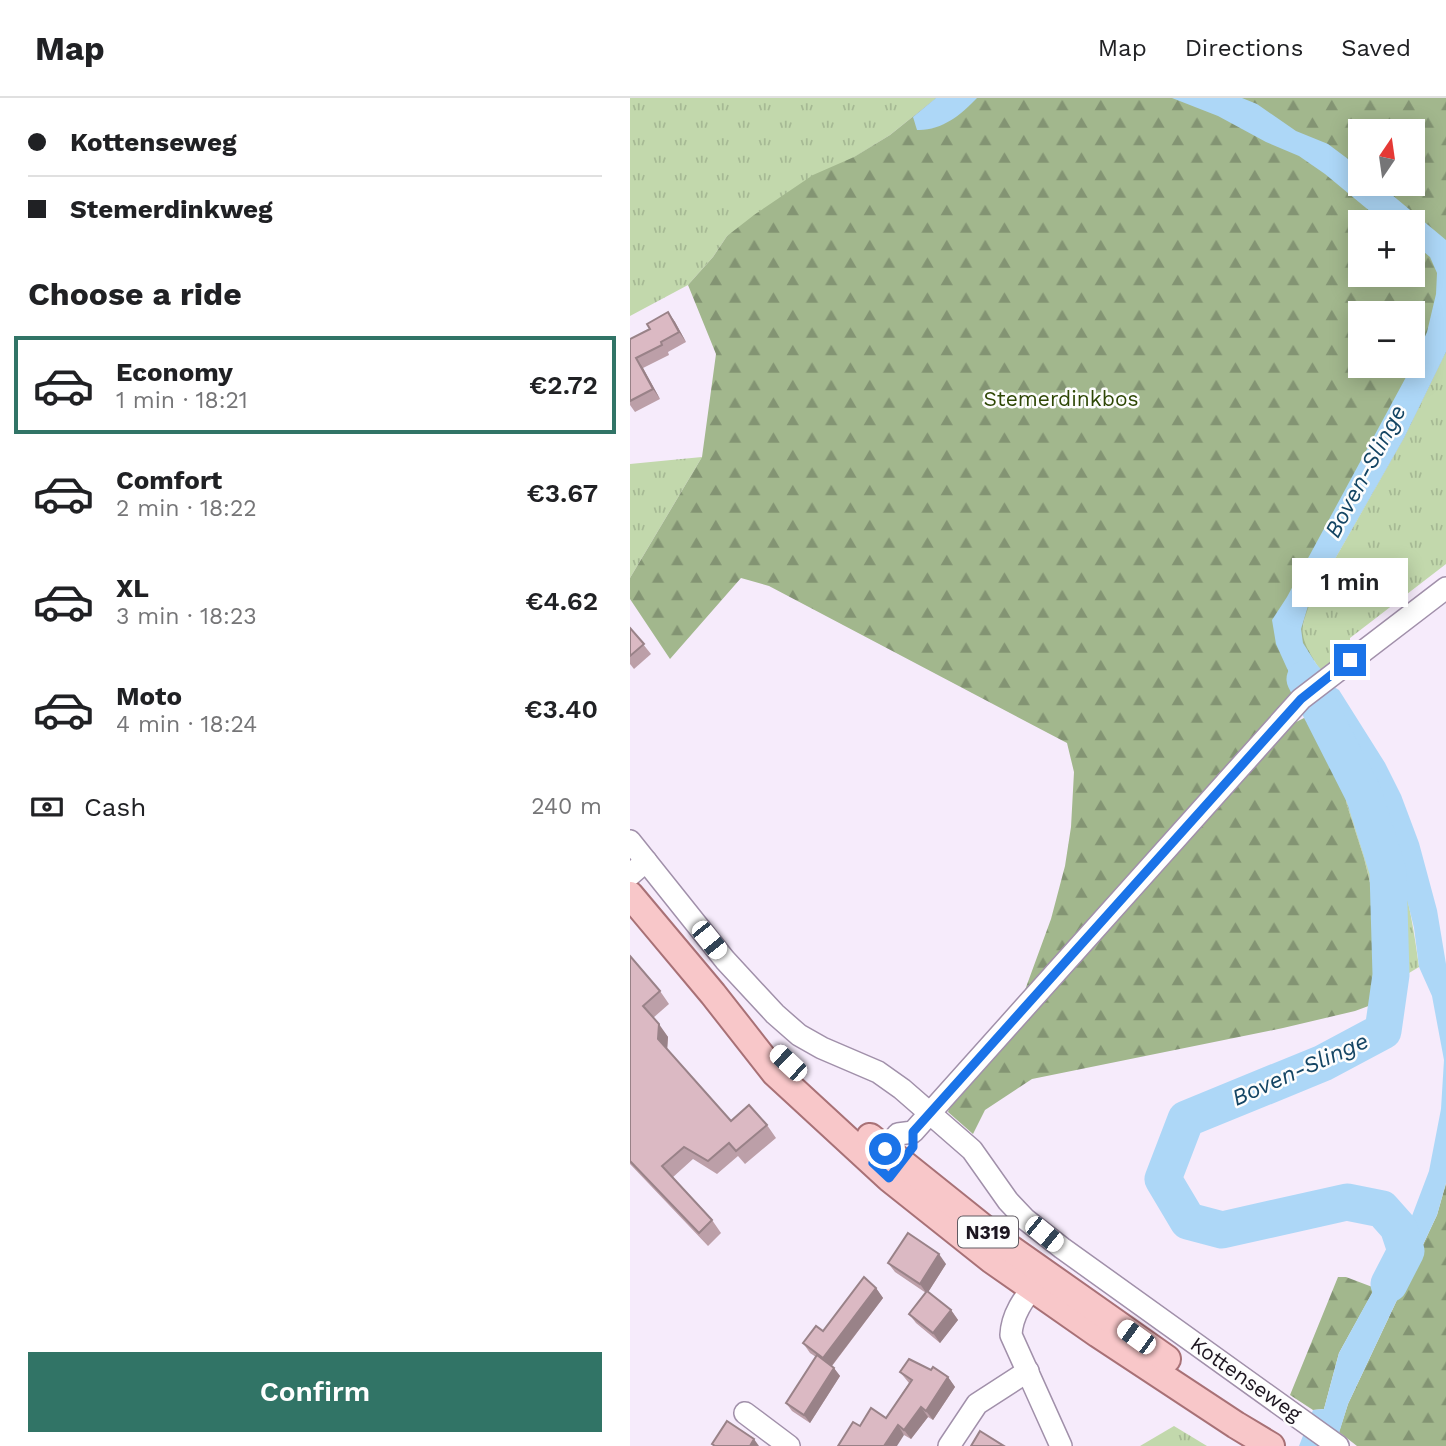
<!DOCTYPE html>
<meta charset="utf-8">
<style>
body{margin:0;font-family:"Work Sans",sans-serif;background:#f2f2f2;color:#202124;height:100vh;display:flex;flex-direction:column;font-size:26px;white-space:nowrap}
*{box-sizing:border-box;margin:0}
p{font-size:23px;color:#757577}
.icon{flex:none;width:38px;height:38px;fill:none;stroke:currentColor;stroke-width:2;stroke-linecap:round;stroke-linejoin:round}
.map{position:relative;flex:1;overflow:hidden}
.drawer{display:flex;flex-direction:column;background:#fff;width:630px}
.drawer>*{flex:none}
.top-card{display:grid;align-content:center;height:154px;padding:0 28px;background:#fff}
.needle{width:46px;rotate:13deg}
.buttons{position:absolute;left:718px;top:21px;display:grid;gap:14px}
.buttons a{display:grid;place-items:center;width:77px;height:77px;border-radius:0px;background:#fff;box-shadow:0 4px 18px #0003;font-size:35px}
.end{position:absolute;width:32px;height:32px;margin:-16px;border:9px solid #1a73e8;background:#fff;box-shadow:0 0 0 4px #fff}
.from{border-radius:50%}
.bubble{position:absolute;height:49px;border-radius:0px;background:#fff;box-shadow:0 4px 18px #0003;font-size:23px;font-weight:600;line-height:49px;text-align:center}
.car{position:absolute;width:21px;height:42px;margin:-21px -10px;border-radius:9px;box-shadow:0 0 5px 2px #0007;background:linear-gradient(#fff 24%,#345 0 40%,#fff 0 76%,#345 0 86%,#fff 0)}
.top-card b{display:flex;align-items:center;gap:24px;height:66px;font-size:26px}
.top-card b+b{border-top:2px solid #e0e0e0}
.top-card i{width:18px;height:18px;background:#202124}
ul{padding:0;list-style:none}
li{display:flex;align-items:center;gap:21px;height:98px;margin:0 14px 10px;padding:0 14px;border:4px solid transparent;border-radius:0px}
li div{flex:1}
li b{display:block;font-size:26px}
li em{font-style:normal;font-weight:600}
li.on{border-color:#317466}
li>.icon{width:63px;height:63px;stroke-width:1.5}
h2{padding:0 28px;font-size:32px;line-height:84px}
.pay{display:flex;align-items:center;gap:18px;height:77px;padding:0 28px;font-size:26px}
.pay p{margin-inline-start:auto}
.cta{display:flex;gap:14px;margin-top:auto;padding:14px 28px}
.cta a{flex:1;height:80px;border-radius:0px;background:#317466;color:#fff;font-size:28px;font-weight:600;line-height:80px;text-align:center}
header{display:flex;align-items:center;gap:42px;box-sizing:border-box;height:98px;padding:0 35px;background:#fff;border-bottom:2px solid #e0e0e0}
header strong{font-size:33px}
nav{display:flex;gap:38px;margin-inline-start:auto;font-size:24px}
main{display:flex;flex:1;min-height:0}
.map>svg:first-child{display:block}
.grass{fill:url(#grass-tufts)}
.forest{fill:url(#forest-firs);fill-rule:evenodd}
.water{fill:#add7f7}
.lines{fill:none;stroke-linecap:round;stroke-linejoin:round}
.river{stroke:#add7f7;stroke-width:37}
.minor-casing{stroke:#a190aa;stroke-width:24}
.major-casing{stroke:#a87176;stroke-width:30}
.minor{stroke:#fff;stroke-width:21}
.major{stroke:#f8c7c9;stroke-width:26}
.wall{fill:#bc9fa8}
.shaded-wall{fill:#998288}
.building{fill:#dbb9c3;stroke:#998288;stroke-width:2}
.route{stroke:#1a73e8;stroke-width:9}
.labels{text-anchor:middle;stroke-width:5;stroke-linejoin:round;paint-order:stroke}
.shield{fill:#fdfdfd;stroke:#605b62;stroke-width:2}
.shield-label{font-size:19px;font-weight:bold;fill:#1d1620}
.park-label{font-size:21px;fill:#2e4705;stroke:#fdfdfd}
.street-label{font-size:21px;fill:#1d1620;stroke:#fdfdfd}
.water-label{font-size:23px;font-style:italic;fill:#144564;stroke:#fdfdfd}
</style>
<header>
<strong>Map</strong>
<nav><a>Map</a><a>Directions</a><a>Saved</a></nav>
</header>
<main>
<section class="drawer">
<div class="top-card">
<b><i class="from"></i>Kottenseweg</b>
<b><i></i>Stemerdinkweg</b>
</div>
<h2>Choose a ride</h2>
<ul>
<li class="on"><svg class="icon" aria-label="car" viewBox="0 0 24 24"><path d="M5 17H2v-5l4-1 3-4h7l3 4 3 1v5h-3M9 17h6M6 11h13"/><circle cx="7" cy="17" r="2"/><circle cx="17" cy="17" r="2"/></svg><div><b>Economy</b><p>1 min · 18:21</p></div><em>€2.72</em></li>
<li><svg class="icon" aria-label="car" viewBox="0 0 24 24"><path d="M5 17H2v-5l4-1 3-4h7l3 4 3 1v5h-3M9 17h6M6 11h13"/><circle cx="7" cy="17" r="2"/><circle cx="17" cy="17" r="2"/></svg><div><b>Comfort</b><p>2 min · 18:22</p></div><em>€3.67</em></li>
<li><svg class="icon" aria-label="car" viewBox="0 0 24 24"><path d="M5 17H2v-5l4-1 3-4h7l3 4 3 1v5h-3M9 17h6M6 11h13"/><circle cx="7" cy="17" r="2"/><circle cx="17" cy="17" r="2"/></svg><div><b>XL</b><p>3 min · 18:23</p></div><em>€4.62</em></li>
<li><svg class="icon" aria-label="car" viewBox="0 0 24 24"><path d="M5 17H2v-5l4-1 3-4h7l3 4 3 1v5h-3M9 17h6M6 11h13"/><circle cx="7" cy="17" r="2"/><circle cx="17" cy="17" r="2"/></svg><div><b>Moto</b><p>4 min · 18:24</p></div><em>€3.40</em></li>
</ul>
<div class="pay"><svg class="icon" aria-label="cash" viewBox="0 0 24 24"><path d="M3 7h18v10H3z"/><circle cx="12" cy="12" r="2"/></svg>Cash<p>240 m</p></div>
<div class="cta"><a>Confirm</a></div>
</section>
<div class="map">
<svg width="816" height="1348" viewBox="0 0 816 1348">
<defs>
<pattern id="grass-tufts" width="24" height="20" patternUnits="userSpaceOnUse" patternTransform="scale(1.75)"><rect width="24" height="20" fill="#c2d8ac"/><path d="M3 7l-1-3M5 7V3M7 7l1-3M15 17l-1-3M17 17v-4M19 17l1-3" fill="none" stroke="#a6b994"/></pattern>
<pattern id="forest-firs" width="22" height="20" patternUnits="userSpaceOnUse" patternTransform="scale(1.75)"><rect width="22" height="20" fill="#a2b78d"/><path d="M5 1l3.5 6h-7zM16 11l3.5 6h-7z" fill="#839473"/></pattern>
</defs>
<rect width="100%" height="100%" fill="#f6ebfb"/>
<!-- grass -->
<g class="grass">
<polygon points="0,0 306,0 260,37 97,138 83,159 58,187 0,218"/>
<path d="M816,254V466L720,540V558L693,576C673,545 667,545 678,508L774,340Z"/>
<polygon points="72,359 0,480 0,366"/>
<path d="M683,605C698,626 715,646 728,667C764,729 780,799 789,869L754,890V842L734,760L717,707L707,656L675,612Z"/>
<polygon points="544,1328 577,1348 510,1348"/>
</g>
<!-- forest -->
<g class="forest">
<path d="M306,0H816V254L774,340L681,502C671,530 668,536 684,562L672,590L626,642L554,715L395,892L421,821L435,768L441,729L444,674L437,645L139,488L111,480L40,561L0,501V480L72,359L86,256L58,187L83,159L97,138L124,117L183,77L224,59L260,37ZM730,33H782V86H730ZM730,124H782V177H730ZM730,215H782V268H730Z"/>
<polygon points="680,617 707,656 717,707 734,760 754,842 752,903 725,913 653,930 402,981 355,1012 343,1036 318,1014 322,1002 654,630"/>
<polygon points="816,1085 816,1348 727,1348 709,1334 718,1306 807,1117"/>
<polygon points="708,1179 716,1179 745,1190 709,1255 694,1311 683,1312 660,1297"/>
</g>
<!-- water -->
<g class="water">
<path d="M306,0H347C331,17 311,33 287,32L283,19Z"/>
<polygon points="542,0 612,0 627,6 666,33 698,46 730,70 730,86 749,86 816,142 816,254 774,340 678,508 671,531 673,545 699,586 709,592 755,665 771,697 789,745 807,812 816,866 816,1085 807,1117 718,1306 705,1348 669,1348 683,1312 694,1311 709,1255 777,1131 799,1073 811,1011 814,962 802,898 789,869 784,830 765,753 750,711 727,666 660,577 646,546 642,522 657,499 782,268 797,234 806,196 807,175 800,159 782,144 782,124 753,124 695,76 669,58 636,44 588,18"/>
</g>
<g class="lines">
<!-- river -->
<polyline class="river" points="675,581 734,697 758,773 761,877 753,933 693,965 556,1021 533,1081 558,1123 592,1132 717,1104 752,1111 768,1129 776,1153 759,1186"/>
<!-- minor casing -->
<g class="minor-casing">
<g id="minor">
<polyline points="0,743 95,862 145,916 169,937 192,950 248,974 272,991 342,1052 378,1103 395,1121 432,1150 708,1348"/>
<polyline points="0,777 16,763"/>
<polyline points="246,1062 268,1036 283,1034 671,601 816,490"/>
<path d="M412,1177C398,1196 382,1213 381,1237L431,1348"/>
<polyline points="115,1315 159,1348"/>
<polyline points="319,1348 347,1306 398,1273"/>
</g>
</g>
<!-- major casing -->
<g class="major-casing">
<g id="major">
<polyline points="0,797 83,896 145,975 259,1080 362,1162 468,1236 606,1327 641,1348"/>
<polyline points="240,1039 371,1144 537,1261"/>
</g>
</g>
<!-- minor -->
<use href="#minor" class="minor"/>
<!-- major -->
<use href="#major" class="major"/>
</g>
<!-- wall -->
<g class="wall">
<polygon points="38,214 45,224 56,244 38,254 39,257 13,270 30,301 5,314 0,307 0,241 20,231"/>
<polygon points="0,530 21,556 4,571 0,566"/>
<polygon points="0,858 30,893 39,906 23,920 38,939 37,951 101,1023 137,1027 146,1040 115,1066 108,1058 87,1076 63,1061 42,1080 82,1122 91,1135 78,1148 0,1066"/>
<polygon points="258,1165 316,1166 298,1194 321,1212 328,1222 310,1245 286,1225 279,1216 296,1195 265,1174"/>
<polygon points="246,1190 253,1200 202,1268 210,1278 180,1325 162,1313 156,1305 186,1259 180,1255 173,1245 193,1233"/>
<polygon points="301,1272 318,1279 325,1289 303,1322 298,1319 281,1341 274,1337 256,1320 279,1285 270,1274"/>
</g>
<!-- shaded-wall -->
<g class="shaded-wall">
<polygon points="38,214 45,224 56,244 49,234"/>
<polygon points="6,260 13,270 30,301 23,291"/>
<polygon points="29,926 38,939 37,953 28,941"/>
<polygon points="309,1156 316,1166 297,1196 290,1186"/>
<polygon points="246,1190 253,1200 200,1270 193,1260"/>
<polygon points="321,1212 328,1222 310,1245 303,1235"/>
<polygon points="204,1270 210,1278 180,1325 174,1317"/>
<polygon points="318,1279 325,1289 303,1322 296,1313"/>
<polygon points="291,1309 298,1319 281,1341 274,1332"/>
<polygon points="268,1327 274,1337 267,1348 254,1348"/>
<polygon points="124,1341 129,1348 120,1348"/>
</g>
<!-- building -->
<g class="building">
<polygon points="38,214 49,234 31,244 32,247 6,260 23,291 0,303 0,241 20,231 17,226"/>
<polygon points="0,530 14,546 0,558"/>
<polygon points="0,858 30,893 13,908 29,926 28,941 101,1023 119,1007 137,1027 106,1053 99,1045 78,1063 54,1049 32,1068 82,1122 69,1135 0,1063"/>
<polygon points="278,1135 309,1156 290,1186 258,1165"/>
<polygon points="234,1179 246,1190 193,1260 173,1245 186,1228 193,1233"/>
<polygon points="297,1193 321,1212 303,1235 279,1216"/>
<polygon points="187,1257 204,1270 174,1317 156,1305"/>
<polygon points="279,1261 301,1272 303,1269 318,1279 296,1313 291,1309 274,1332 268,1327 254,1348 208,1348 223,1324 230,1328 241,1310 256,1320 282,1282 270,1274"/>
<polygon points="97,1323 124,1341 120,1348 85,1348 82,1346"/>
<polygon points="350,1333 374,1348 341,1348"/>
</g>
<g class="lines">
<!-- route -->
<polyline class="route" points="255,1051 243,1065 259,1080 283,1049 283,1034 671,601 720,562"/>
</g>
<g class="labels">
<!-- shield labels -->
<rect class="shield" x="328" y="1118.5" width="60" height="31" rx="5"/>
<g class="shield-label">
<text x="358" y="1141">N319</text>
</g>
<!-- park labels -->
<g class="park-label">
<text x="431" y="308">Stemerdinkbos</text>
</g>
<!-- street labels -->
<g class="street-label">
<text transform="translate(616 1281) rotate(35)" y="7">Kottenseweg</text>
</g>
<!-- water labels -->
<g class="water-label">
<text transform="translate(735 373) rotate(-62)" y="8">Boven-Slinge</text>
<text transform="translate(670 971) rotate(-24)" y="8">Boven-Slinge</text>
</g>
</g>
</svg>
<div class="buttons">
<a><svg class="needle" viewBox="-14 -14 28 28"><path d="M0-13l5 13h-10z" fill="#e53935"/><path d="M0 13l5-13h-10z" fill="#757577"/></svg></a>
<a>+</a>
<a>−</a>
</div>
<i class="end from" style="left:255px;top:1051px"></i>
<i class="end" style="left:720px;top:562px"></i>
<div class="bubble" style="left:662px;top:460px;width:116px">1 min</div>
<i class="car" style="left:79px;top:842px;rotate:141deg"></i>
<i class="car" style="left:158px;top:965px;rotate:313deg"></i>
<i class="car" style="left:414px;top:1136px;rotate:129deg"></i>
<i class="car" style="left:506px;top:1239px;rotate:306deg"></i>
</div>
</main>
